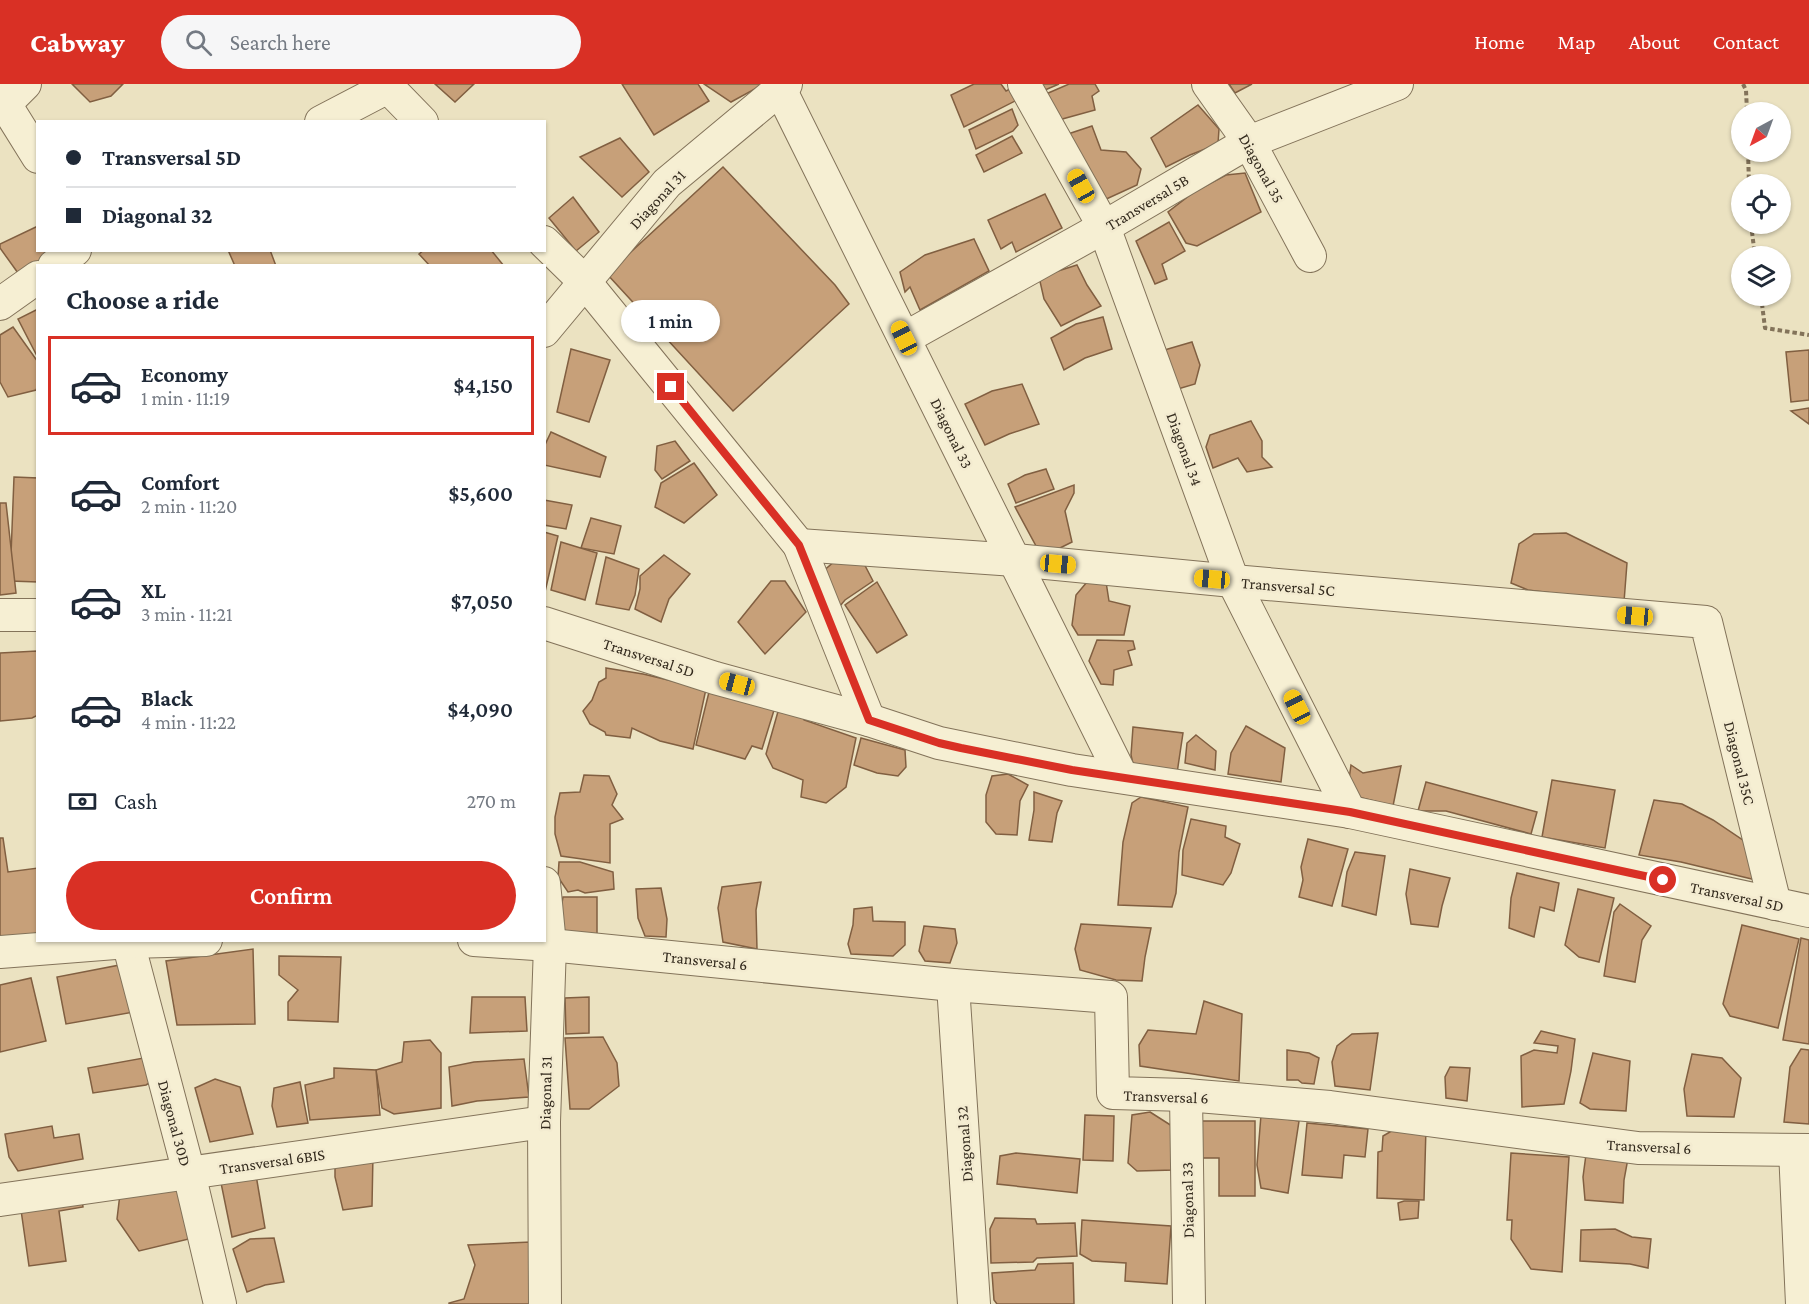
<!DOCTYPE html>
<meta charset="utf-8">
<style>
body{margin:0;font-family:"Crimson Pro",serif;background:#f6f6f7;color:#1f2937;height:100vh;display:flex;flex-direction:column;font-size:22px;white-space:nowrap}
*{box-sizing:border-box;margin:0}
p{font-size:20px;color:#747a83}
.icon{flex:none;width:33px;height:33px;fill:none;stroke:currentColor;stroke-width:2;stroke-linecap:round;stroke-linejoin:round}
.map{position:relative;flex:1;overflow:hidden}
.drawer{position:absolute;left:36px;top:180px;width:510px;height:678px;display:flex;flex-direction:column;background:#fff;border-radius:0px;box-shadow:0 2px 4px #0004}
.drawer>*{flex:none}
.guide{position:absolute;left:36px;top:36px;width:510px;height:132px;border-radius:0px;box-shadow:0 2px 4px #0004;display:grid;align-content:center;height:132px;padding:0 30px;background:#fff}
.needle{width:39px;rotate:221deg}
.tools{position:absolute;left:1731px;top:18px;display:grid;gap:12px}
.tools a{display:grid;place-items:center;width:60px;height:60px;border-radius:50%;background:#fff;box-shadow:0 2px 4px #0004;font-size:30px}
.end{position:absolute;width:27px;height:27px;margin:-14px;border:8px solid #d93025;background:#fff;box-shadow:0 0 0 3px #fff}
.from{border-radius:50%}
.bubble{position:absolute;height:42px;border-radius:21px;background:#fff;box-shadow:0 2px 4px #0004;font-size:20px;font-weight:600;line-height:42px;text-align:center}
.car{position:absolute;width:18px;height:36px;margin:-18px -9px;border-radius:8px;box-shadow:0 0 4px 2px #0007;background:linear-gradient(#f5c518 24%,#345 0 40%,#f5c518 0 76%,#345 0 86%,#f5c518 0)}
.guide b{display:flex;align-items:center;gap:21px;height:57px;font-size:22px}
.guide b+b{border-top:2px solid #e0e1e3}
.guide i{width:15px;height:15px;background:#1f2937}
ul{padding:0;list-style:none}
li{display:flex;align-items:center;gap:18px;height:99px;margin:0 12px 9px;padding:0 18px;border:3px solid transparent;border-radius:0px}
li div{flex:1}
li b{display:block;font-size:22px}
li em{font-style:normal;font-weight:600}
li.active{border-color:#d93025}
li>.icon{width:54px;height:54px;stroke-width:1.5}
h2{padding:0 30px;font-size:27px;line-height:72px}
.pay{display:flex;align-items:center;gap:15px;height:66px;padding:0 30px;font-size:22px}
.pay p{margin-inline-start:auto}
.primary-button{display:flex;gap:12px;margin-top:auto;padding:12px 30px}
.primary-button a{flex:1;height:69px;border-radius:36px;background:#d93025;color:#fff;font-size:24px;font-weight:600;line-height:69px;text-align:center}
header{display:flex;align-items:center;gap:36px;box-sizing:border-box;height:84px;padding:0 30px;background:#d93025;color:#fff}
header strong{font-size:28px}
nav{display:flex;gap:33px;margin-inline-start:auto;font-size:21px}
.search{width:420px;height:54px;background:#f6f6f7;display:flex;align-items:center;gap:15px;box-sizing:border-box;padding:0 21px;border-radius:33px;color:#747a83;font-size:22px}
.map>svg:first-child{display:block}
.building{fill:#c7a079;stroke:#815f41;stroke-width:1.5}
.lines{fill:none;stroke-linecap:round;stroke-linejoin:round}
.minor-casing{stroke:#83735a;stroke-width:34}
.path{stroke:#83735a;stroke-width:4;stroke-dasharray:4.5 3;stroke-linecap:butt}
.minor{stroke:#f6efd3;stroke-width:32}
.route{stroke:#d93025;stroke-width:8}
.labels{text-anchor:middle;stroke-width:5;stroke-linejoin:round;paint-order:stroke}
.street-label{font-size:16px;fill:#332a1d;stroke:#f3ebd0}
</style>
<header>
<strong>Cabway</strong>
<div class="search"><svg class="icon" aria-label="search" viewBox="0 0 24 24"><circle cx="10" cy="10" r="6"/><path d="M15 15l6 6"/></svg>Search here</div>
<nav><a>Home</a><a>Map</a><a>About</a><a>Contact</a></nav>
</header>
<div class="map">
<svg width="1809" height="1220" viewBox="0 0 1809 1220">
<rect width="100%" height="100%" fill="#ebe2c1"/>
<!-- building -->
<g class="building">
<polygon points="72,0 123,0 111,12 90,18"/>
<polygon points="435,0 474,0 455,18"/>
<polygon points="622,0 698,0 709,17 654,51"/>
<polygon points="704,0 764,0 731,18"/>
<polygon points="974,0 1001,0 1006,7 1014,3 1019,15 964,43 951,11"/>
<polygon points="1042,0 1059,0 1045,6"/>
<polygon points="1069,0 1095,0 1099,7 1092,12 1095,26 1055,37 1046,10"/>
<polygon points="1229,0 1252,0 1235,9"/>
<polygon points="1198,21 1219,45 1218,60 1190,71 1166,83 1151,54"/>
<polygon points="1012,25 1018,41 1013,47 976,65 969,46"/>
<polygon points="1092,42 1101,66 1126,68 1141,85 1137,101 1102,117 1065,51"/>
<polygon points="1012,52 1022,69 984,88 976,71"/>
<polygon points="620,54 649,88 622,113 580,73"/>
<polygon points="723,83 835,201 849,220 733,327 607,190"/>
<polygon points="1245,89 1261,128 1197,162 1186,159 1168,128 1194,108 1226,91"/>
<polygon points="1045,110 1062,144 1016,168 1012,158 1001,165 988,136"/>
<polygon points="573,113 599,148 576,167 549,134"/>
<polygon points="1169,138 1185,167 1162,180 1167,195 1155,200 1136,157"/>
<polygon points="38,142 38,166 48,166 51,175 18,189 0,164 0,160"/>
<polygon points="974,155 989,187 920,226 910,203 905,208 900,188 925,171"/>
<polygon points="228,166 270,166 276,182 235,182"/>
<polygon points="424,166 491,166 504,182 430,182 419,170"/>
<polygon points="1077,181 1087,201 1101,222 1061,242 1044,215 1039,193"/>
<polygon points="38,225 38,274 18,235"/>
<polygon points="1103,233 1112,265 1085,274 1064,286 1051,254 1076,240"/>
<polygon points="13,243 38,278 38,301 36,306 8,313 0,298 0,251"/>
<polygon points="1192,258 1200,281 1195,300 1171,307 1161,267"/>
<polygon points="571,265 610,276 589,338 557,328"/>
<polygon points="1809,266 1809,316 1791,318 1786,268"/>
<polygon points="1022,300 1039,340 1009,350 985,361 965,320 992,307"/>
<polygon points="1809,324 1809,340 1791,327"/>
<polygon points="1251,337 1262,357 1262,373 1272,383 1247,388 1238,374 1213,384 1206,363 1210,351"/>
<polygon points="551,348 606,373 600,393 544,381 544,363"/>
<polygon points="675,357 690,377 662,395 655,386 657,362"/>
<polygon points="694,379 717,411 684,439 655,423 661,399"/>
<polygon points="1046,385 1054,405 1016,419 1008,400 1025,391"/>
<polygon points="14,393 38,394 38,498 10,497"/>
<polygon points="1074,401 1074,409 1065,427 1072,458 1042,473 1015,423"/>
<polygon points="544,416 572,421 566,445 544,441"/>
<polygon points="0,419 6,419 16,509 0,511"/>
<polygon points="591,434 621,442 614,470 581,464"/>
<polygon points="544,448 558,452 544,512"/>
<polygon points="1566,449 1627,479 1624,518 1528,506 1511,499 1519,460 1534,450"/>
<polygon points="561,458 597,469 585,516 551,506"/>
<polygon points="859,470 873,497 845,516 840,522 821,489 842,471"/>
<polygon points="664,471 690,490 669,515 661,538 635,525 640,505 640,492"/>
<polygon points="606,473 639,485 635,511 629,526 596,520"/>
<polygon points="771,497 785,497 806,528 765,570 738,538"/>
<polygon points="877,498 907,551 877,569 845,521"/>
<polygon points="1087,498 1106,498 1109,517 1130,522 1124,551 1078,551 1072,541 1076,511"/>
<polygon points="1097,556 1133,557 1135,565 1128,567 1132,581 1114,586 1113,601 1101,600 1089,577"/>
<polygon points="37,567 38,631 32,634 0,637 0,569"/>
<polygon points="606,584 643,590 706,605 693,665 660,657 632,644 630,654 606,651 605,648 590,640 583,627 592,616 599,598 606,594"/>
<polygon points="710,604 775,623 762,665 752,662 745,675 696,661"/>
<polygon points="779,624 802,631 804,636 856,654 846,703 826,719 801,713 803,696 773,684 766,670"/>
<polygon points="1246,642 1285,664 1281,698 1228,690 1231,669"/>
<polygon points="1133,643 1183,649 1176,696 1134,684 1131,671"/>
<polygon points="1196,651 1216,667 1215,686 1185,679 1187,659"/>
<polygon points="861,654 905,666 906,683 898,692 877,689 854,681"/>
<polygon points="1351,681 1363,689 1401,682 1393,722 1347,710"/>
<polygon points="1008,690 1028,701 1020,717 1017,751 996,750 986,738 986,711 992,692"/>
<polygon points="584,691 609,692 617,710 612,721 623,735 610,740 610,779 561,772 555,750 555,733 560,709 580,708"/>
<polygon points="1552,696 1615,706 1605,764 1542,753"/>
<polygon points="1426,698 1537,728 1531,750 1446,727 1418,727"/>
<polygon points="1034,708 1062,717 1057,729 1052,758 1029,756 1034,726"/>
<polygon points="1141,713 1188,723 1179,768 1176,809 1172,823 1118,821 1123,758 1132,719"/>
<polygon points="1654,716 1682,720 1713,736 1756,765 1756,796 1681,778 1639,771"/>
<polygon points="1191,735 1226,742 1225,753 1240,760 1231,789 1223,801 1182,791 1183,766"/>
<polygon points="0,754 3,754 8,788 38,784 38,850 0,855"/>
<polygon points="1308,755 1348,765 1332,822 1299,813 1303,796 1301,783"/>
<polygon points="1355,768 1385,772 1376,831 1342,822 1347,788"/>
<polygon points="559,778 580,778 613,788 614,805 585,809 578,806 568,808 558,793"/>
<polygon points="1410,785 1450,794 1442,822 1438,843 1411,840 1406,810"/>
<polygon points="1517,789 1559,799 1554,827 1540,823 1534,853 1509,844 1511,814"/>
<polygon points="761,798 756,826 757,865 723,858 718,824 722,803"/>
<polygon points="661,804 667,835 666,853 645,852 638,834 636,805"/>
<polygon points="1578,805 1614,814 1599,878 1579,873 1565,861"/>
<polygon points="563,813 597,813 597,861 564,851 560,831"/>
<polygon points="1620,820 1651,842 1642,856 1635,898 1604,892 1614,828"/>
<polygon points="872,823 873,837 905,838 905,861 893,872 851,870 848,860 853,841 854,825"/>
<polygon points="1081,840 1151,844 1145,873 1142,897 1116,896 1080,886 1075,865"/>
<polygon points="1742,841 1799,855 1778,944 1730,932 1723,920"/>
<polygon points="924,842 955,845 957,859 950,879 925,877 919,867"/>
<polygon points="1801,854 1809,856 1809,960 1783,956"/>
<polygon points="253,865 255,940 177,941 166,877"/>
<polygon points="279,872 341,873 338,938 288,936 288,918 298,906 279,891"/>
<polygon points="125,880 134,928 66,940 57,893"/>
<polygon points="31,894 46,957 0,968 0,901"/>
<polygon points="472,913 525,913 527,947 470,949"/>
<polygon points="589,913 589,949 566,950 565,914"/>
<polygon points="1204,917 1242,930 1239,997 1140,982 1139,961 1148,946 1196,950"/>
<polygon points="1541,947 1575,955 1571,987 1564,1020 1522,1023 1521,972 1534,966 1557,969 1558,962 1534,959"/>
<polygon points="1378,949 1370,1006 1335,1002 1332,978 1337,962 1352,950"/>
<polygon points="603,953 617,979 619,1002 589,1025 570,1025 565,954"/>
<polygon points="430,956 441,969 441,1024 394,1030 382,1024 376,986 402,978 404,958"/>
<polygon points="1801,965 1809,966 1809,1040 1784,1038 1790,983"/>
<polygon points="1287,966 1309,969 1319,974 1314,1000 1302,999 1298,996 1287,996"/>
<polygon points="1593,969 1630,977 1626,1027 1590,1025 1580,1019"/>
<polygon points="1692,970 1722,974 1741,994 1734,1033 1687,1032 1684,1005"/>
<polygon points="149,973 154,996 146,1001 93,1009 88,984"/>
<polygon points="524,975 529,1013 477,1017 452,1022 449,983 474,978"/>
<polygon points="1450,983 1470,984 1467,1017 1446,1014 1445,993"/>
<polygon points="334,984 376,986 380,1031 310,1036 305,1001 334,994"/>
<polygon points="215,995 240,1003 253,1050 210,1058 195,1004"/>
<polygon points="300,998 308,1039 277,1043 272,1022 274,1004"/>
<polygon points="1150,1028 1172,1042 1174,1086 1137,1087 1128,1079 1132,1031"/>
<polygon points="1085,1031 1114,1032 1113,1077 1083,1076"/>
<polygon points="1261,1031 1299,1037 1288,1109 1261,1104 1257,1081"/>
<polygon points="1192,1037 1255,1037 1255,1112 1219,1112 1219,1074 1192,1074"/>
<polygon points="1307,1039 1368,1045 1365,1073 1344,1071 1342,1094 1302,1091"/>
<polygon points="52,1042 54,1054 79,1050 83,1075 18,1087 9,1073 5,1050"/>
<polygon points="1400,1042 1426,1043 1424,1116 1377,1114 1378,1068 1382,1067 1383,1052"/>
<polygon points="1587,1063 1629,1069 1624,1096 1623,1119 1585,1116 1583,1093"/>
<polygon points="1016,1069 1080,1075 1077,1109 997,1100 1000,1072"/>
<polygon points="1511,1069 1569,1073 1562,1188 1531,1185 1511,1155 1512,1136 1507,1136"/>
<polygon points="373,1070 372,1122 343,1126 335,1093 335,1074"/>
<polygon points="256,1091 265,1144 232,1153 220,1094"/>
<polygon points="183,1099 197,1153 139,1167 117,1135 120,1110"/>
<polygon points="81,1110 83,1123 59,1127 66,1177 29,1182 20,1119"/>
<polygon points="1404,1117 1419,1117 1418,1134 1400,1136 1398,1119"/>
<polygon points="995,1134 1035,1135 1037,1140 1075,1139 1077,1172 1037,1174 1033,1178 991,1179 990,1145"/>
<polygon points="1082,1136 1171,1142 1167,1200 1125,1197 1126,1179 1092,1177 1080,1170"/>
<polygon points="1615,1145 1632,1153 1651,1155 1648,1184 1630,1180 1580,1177 1581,1146"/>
<polygon points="274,1154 284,1198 265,1201 247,1208 233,1165 250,1155"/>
<polygon points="531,1158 533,1220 449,1220 449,1219 464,1215 475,1181 468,1161"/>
<polygon points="1073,1179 1074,1220 997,1220 994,1216 992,1189 1035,1186 1038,1180"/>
</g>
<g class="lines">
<!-- minor casing -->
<g class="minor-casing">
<g id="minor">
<polyline points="385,0 422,38"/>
<polyline points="1024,0 1104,143 1233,497 1350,728"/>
<polyline points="1208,0 1249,58 1310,172"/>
<polyline points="780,5 1122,693"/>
<polyline points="0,14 5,20 38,73"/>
<polyline points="0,25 25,0"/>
<polyline points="321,38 388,3"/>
<polyline points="544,158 585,198 799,461 869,636"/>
<polyline points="54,182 75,166"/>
<polyline points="0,220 38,193"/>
<polyline points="544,247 667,99 786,0"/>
<polyline points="905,254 1104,143 1249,58 1397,0"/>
<polyline points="799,461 1015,476 1233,497 1706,538 1775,820"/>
<polyline points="0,531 38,531"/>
<polyline points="544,539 715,594 869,636 939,659 1072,686 1350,728 1809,827"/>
<polyline points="544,799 550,861 544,1038 545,1220"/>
<polyline points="474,856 550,861 953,901 1111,913 1113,1009 1186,1011 1330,1023 1638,1064 1809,1066"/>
<polyline points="128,858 189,1089 220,1220"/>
<polyline points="0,868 128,858 206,856"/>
<polyline points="953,901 974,1220"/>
<polyline points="1186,1011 1189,1220"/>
<polyline points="1795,1066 1802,1220"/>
<polyline points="0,1116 544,1038"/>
</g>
</g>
<!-- path -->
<g class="path">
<polyline points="1743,0 1746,6 1747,28"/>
<polyline points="1748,68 1749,100"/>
<polyline points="1751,140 1755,172"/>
<polyline points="1761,212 1765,244 1809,251"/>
</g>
<!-- minor -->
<use href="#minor" class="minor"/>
</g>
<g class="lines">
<!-- route -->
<polyline class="route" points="671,303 799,461 869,636 939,659 961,664 1072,686 1350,728 1663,796"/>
</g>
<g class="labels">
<!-- street labels -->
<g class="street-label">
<text transform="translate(1262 84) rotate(61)" y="6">Diagonal 35</text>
<text transform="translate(657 115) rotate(-47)" y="6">Diagonal 31</text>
<text transform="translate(1147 118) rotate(-31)" y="6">Transversal 5B</text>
<text transform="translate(952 349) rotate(64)" y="6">Diagonal 33</text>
<text transform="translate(1185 365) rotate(70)" y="6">Diagonal 34</text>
<text transform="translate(1288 502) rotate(5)" y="6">Transversal 5C</text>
<text transform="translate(649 573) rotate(18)" y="6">Transversal 5D</text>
<text transform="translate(1740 679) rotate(76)" y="6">Diagonal 35C</text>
<text transform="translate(1737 812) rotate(12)" y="6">Transversal 5D</text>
<text transform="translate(705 876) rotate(6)" y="6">Transversal 6</text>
<text transform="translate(545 1009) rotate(-89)" y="6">Diagonal 31</text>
<text transform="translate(1166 1012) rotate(2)" y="6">Transversal 6</text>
<text transform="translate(175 1039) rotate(75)" y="6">Diagonal 30D</text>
<text transform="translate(964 1060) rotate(-94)" y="6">Diagonal 32</text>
<text transform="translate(1649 1062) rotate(3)" y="6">Transversal 6</text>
<text transform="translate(272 1077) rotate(-8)" y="6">Transversal 6BIS</text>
<text transform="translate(1187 1116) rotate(-91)" y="6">Diagonal 33</text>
</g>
</g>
</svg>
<div class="tools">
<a><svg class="needle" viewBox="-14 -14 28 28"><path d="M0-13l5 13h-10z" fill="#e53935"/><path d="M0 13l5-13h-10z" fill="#747a83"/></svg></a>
<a><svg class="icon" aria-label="locate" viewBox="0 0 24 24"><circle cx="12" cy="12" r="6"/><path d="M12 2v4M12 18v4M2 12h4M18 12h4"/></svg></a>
<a><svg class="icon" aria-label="layers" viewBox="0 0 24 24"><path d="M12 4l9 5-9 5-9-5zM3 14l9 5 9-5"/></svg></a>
</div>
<i class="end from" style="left:1663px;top:796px"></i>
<i class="end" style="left:671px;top:303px"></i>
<div class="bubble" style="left:621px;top:216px;width:99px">1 min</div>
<i class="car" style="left:1081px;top:102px;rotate:331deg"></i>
<i class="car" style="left:904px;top:254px;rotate:334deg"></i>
<i class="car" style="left:1058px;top:480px;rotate:95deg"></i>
<i class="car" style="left:1212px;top:495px;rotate:275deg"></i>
<i class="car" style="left:1635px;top:532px;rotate:275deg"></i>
<i class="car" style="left:737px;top:600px;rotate:285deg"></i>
<i class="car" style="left:1297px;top:623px;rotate:333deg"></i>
<div class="guide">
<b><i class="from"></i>Transversal 5D</b>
<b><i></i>Diagonal 32</b>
</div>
<section class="drawer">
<h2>Choose a ride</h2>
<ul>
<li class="active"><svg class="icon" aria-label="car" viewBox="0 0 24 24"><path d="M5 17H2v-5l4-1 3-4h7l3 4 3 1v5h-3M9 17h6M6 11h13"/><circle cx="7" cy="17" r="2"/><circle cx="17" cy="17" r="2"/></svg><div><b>Economy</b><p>1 min · 11:19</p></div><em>$4,150</em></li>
<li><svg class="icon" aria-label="car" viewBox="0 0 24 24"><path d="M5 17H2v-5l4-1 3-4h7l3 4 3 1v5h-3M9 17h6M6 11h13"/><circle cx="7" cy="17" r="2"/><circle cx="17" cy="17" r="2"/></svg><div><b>Comfort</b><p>2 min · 11:20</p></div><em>$5,600</em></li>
<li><svg class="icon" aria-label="car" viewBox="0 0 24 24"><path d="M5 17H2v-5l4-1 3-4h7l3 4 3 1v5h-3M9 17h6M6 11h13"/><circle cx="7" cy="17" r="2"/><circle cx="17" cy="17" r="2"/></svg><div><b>XL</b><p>3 min · 11:21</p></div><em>$7,050</em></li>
<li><svg class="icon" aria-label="car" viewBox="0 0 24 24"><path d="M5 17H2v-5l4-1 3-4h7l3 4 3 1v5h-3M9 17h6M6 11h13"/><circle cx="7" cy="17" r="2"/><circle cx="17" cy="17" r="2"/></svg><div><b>Black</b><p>4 min · 11:22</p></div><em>$4,090</em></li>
</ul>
<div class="pay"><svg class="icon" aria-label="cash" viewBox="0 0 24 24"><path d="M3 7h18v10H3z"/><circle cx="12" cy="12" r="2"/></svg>Cash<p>270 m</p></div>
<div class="primary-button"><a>Confirm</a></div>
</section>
</div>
